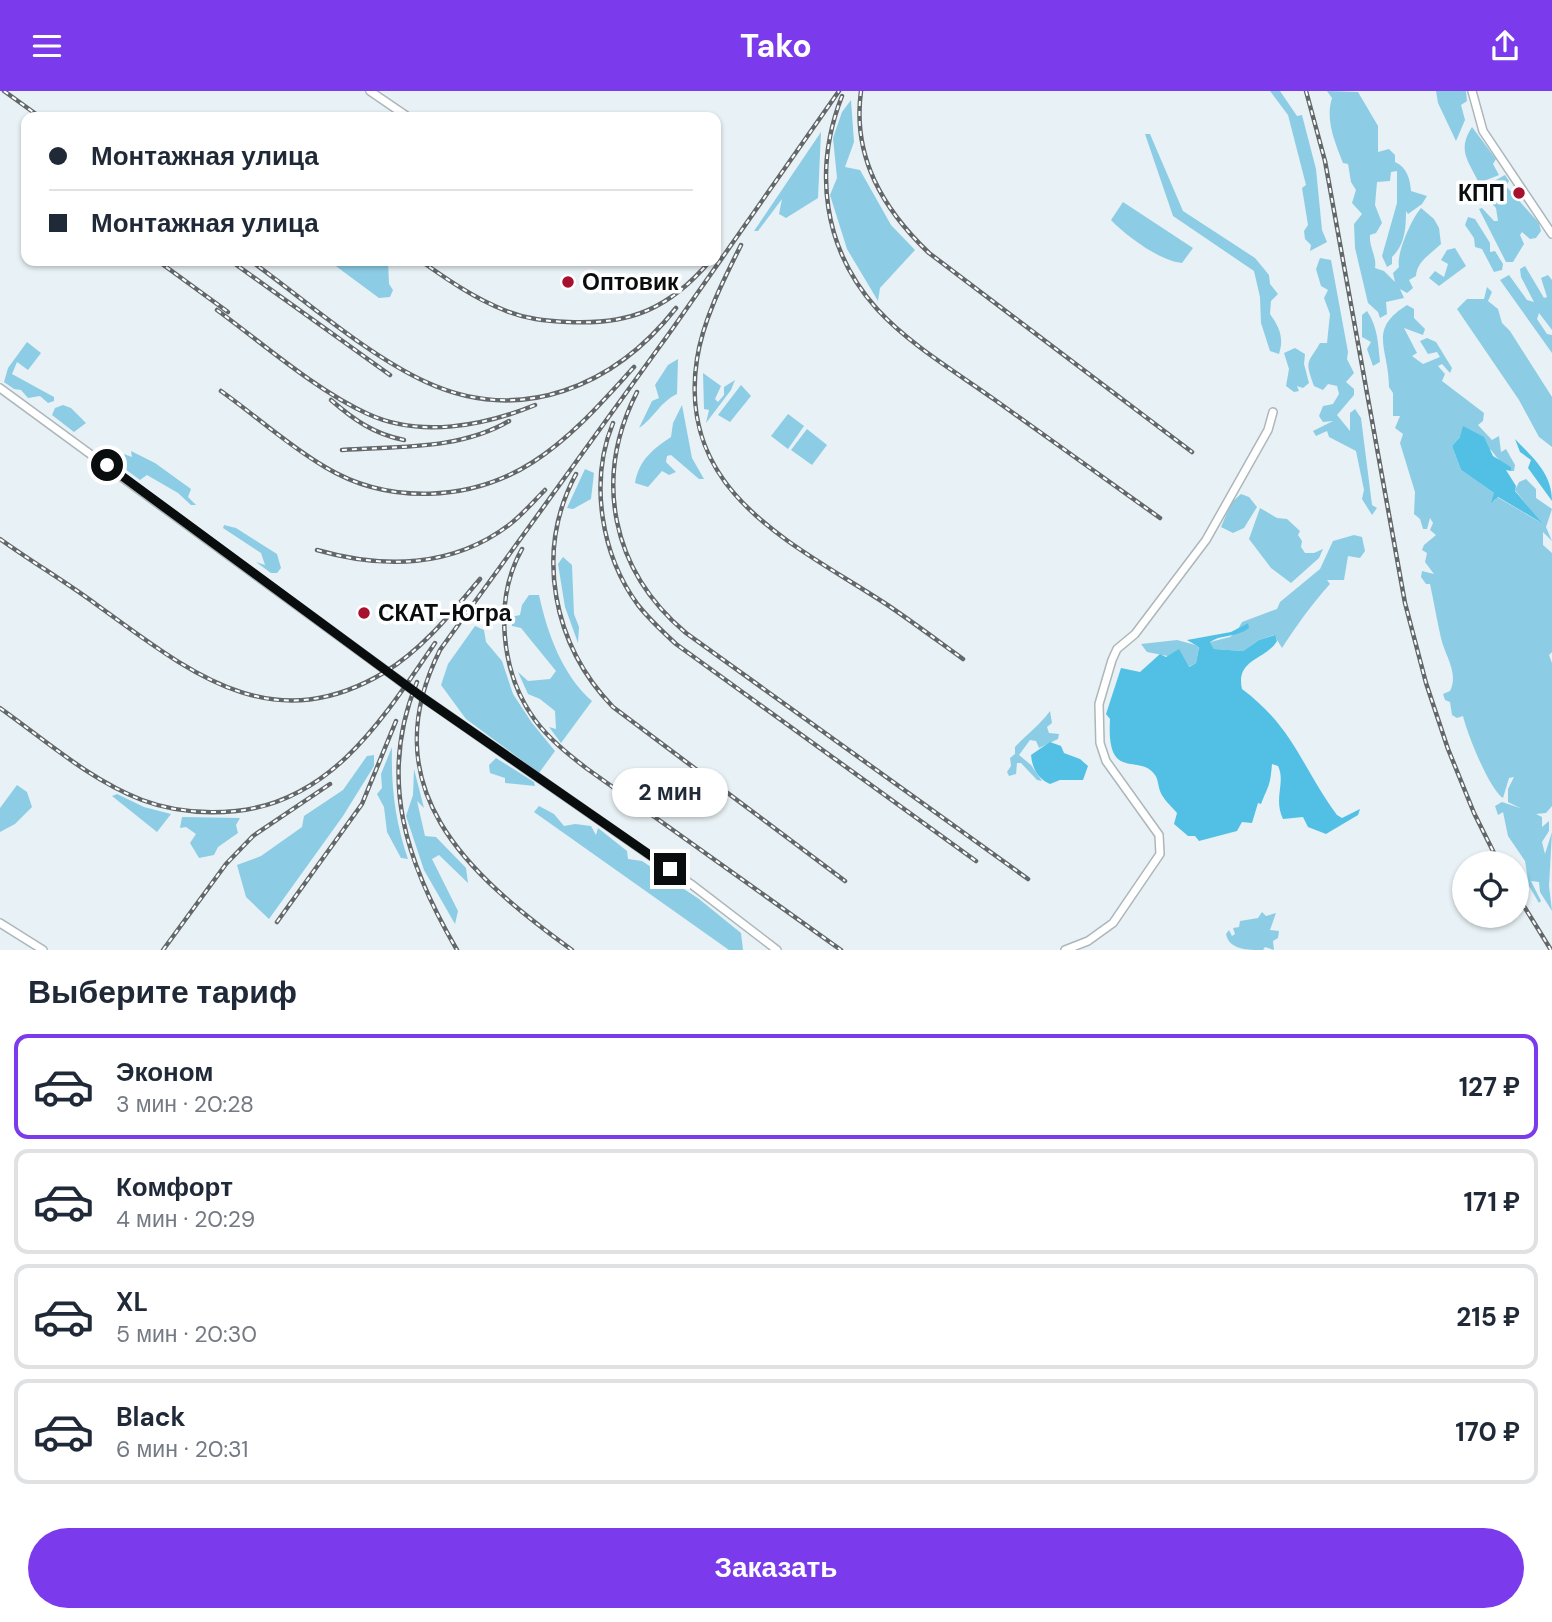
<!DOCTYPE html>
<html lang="ru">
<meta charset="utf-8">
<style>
body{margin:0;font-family:"DM Sans",sans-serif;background:#f6f6f7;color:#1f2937;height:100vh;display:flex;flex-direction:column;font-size:26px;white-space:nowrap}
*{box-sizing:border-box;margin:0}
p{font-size:23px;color:#747a83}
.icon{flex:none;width:38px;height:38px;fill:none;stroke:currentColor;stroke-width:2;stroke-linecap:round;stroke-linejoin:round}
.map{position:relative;height:859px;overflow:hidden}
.side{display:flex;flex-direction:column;background:#fff;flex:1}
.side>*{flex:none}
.hud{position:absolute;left:21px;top:21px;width:700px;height:154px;border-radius:14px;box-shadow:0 2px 5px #0004;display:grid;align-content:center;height:154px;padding:0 28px;background:#fff}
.buttons{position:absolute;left:1452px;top:760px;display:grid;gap:14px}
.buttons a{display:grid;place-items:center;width:77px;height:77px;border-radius:50%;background:#fff;box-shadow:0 2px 5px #0004;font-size:35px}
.end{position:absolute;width:32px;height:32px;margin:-16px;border:9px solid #0a0d0e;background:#fff;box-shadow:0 0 0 4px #fff}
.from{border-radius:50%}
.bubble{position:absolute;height:49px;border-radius:24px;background:#fff;box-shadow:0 2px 5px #0004;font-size:23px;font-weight:700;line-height:49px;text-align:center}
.hud b{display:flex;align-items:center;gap:24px;height:66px;font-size:26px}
.hud b+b{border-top:2px solid #e0e1e3}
.hud i{width:18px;height:18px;background:#1f2937}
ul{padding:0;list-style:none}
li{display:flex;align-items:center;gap:21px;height:105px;margin:0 14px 10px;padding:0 14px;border:4px solid #e0e1e3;border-radius:14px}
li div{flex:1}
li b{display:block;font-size:26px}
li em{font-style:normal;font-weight:700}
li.current{border-color:#7c3aed}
li>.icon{width:63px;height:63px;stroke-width:1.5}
h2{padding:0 28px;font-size:32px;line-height:84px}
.action{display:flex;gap:14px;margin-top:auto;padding:14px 28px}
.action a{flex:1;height:80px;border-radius:42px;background:#7c3aed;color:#fff;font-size:28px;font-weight:700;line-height:80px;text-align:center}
header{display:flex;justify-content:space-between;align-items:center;height:91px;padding:0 28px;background:#7c3aed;color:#fff;font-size:32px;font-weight:700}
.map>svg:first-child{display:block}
.green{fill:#8ccde5}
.water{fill:#52c0e4}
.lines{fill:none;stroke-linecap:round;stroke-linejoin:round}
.minor-casing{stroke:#adb6b9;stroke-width:10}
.minor{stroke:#fff;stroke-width:7}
.rail-casing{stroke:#62676a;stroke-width:4.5}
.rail{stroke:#fff;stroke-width:2;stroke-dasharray:5;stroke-linecap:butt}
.route{stroke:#0a0d0e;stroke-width:9}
.poi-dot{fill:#a8112d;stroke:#fff;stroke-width:2.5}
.labels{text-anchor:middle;stroke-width:7;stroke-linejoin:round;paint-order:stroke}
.poi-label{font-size:23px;font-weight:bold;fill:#0a0d0e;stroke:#fff;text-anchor:start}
</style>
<header><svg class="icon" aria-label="menu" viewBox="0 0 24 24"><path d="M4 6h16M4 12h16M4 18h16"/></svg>Tako<svg class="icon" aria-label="share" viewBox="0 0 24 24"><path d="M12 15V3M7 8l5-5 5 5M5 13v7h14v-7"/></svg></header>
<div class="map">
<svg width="1552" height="859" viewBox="0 0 1552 859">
<rect width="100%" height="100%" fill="#e8f1f5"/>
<!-- green -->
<g class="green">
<polygon points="1270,0 1280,0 1297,25 1302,24 1316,78 1322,139 1327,151 1310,160 1311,154 1305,148 1304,140 1308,134 1302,97 1306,94 1288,24"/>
<path d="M1327,0L1358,1L1378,35V61L1389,58L1395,64V71C1407,76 1410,88 1411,100L1427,105L1422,113L1408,123L1406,120C1406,137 1405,154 1392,166V173L1387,176L1382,165L1397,112V80L1391,81L1390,90L1377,91L1375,114L1382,132L1376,142L1370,144C1369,157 1377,165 1375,177L1384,180L1395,191L1393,182L1399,176C1396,163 1412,127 1421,117L1434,128L1439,137L1441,153C1431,163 1417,170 1416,185L1409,189L1413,197L1407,202L1400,198L1404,207L1386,211L1387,223L1380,227L1378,221L1368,212L1355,157L1354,133L1362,123L1352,112L1356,99L1351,91L1348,73L1343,72C1335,51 1325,29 1332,7Z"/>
<polygon points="1436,0 1466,0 1467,10 1461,14 1465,29 1456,50 1438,12"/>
<polygon points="851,9 854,51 845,76 860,79 891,134 915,159 880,197 878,210 847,158 830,104 837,87 833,47 842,21"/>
<path d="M1472,36L1496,68L1493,73L1499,84L1479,92C1468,69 1457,59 1472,36Z"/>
<polygon points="821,41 818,107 786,127 779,123 782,108 758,140 754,140"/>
<path d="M1145,43H1150L1183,120L1255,167L1269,184L1270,193L1278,203L1271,210L1270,223C1280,237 1284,247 1279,263L1270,260L1261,232L1260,206L1254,180L1173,125Z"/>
<polygon points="1505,84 1509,90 1506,95 1539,132 1541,140 1536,147 1530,148 1522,141 1520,144 1524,153 1513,171 1506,171 1479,118 1482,117 1494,130 1498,130 1496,117 1482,103 1485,95"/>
<path d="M1123,111L1193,157L1182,172C1160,170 1126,145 1111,129Z"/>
<polygon points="1468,126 1475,128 1490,152 1490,161 1495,160 1503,173 1502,179 1494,181 1482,158 1475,156 1474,147 1465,134"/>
<polygon points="1455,157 1466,175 1439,195 1429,187 1435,180 1444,186 1448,173 1441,169 1447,159"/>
<path d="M1320,167L1331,169L1348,261L1347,268L1354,282L1346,291L1354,298V304L1337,324L1350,340V322L1355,318L1361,327L1372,414L1377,417L1372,424L1362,408L1364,399L1356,360L1329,346L1327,340L1316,345L1313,340L1333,330L1323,331L1319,325L1323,315L1333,313L1339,303L1337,295L1328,293L1323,299L1314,295C1304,268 1308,273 1320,252H1327L1330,223L1324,207L1328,199L1321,195L1316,178Z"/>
<polygon points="329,170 388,170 389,193 393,199 390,206 379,207"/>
<polygon points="1525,175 1544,207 1547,206 1541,187 1548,184 1552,189 1552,239 1539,222 1537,228 1547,243 1552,244 1552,262 1500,189 1509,184 1527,209 1534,211 1521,186 1520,178"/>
<polygon points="1487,196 1492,201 1488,210 1498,218 1502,232 1510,240 1552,306 1552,356 1539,346 1519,309 1457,218 1467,208 1484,208"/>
<path d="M1407,214L1414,218V227L1425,238L1423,244L1404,237L1417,262L1412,265L1423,273L1440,266L1437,261L1428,263L1420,250L1427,247L1436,251L1452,277L1450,282L1442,273L1438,275L1445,283L1442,290L1484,322L1483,330L1478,334L1492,349L1499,345L1501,361L1506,358L1515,374L1514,380H1511V376L1502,373L1491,359L1460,346L1452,355L1461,379L1494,402V410L1497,406L1540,431L1515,399L1519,391L1526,388L1536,398V407L1552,418L1546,436L1552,450L1543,441V454L1552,462V561L1549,564L1552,572V715L1546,722L1536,723L1542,726V736L1549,730V740L1542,751L1545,763L1552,741L1549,795L1552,820L1540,801L1539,791L1531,790L1541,810L1539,812L1529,795L1525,770L1508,745L1503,721L1498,724L1495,715L1502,711L1520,717L1508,711V698L1514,686L1509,687L1503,707C1489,698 1467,642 1463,625L1457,627L1452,624L1450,611L1445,609L1443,603L1450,600C1459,582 1445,565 1441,547C1437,530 1434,511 1430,493H1426L1421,486L1422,480L1434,483L1425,471L1427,462L1422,459L1424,454L1436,444L1430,439L1433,432L1430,427L1427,438H1423L1420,428L1414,423L1415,401L1400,352L1403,343L1395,337L1400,325H1393V302L1389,296C1389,257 1367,239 1407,214Z"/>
<path d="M1367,220C1378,236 1378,253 1380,271L1373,275L1367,258L1371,251L1362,246V224Z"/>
<polygon points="27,251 41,262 28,279 17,271 12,283 54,306 54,310 48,312 40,305 28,307 21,299 14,298 4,291 8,277"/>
<polygon points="1295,257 1305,263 1304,273 1309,292 1303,297 1297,295 1299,300 1294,301 1286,295 1289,278 1284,262"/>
<path d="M678,268L677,303C660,311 655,326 639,337L652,310L659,307L655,294L668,274Z"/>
<polygon points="703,282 721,295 715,308 718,311 724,304 724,296 735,289 731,299 706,332 709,319 704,318"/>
<polygon points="741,294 751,305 730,331 718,324"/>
<polygon points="63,314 71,317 86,332 74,341 52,324 55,317"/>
<path d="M682,314L692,367L704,388H699L671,364L667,365L666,371L676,381L669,384L662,380L648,396L635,392C639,369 653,358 671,346L673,332Z"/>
<polygon points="788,323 804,335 788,358 771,345"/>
<polygon points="807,338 827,354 812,374 791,359"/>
<polygon points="131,360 155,372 191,398 188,406 196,414 191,414 178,402 147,384 140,389 121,375 121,362 132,366"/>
<polygon points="585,378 594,382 591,408 573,418 567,417"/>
<polygon points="1241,403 1249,406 1257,416 1244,437 1233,442 1221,436 1231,412"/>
<polygon points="1260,417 1277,427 1287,428 1300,440 1298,444 1302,450 1301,456 1305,462 1314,462 1323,458 1319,467 1291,492 1271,477 1249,448"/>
<polygon points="224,434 236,437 277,463 281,477 277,482 271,482 256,471 265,474 261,462 223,437"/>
<path d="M1354,444L1362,446L1365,460L1360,467L1348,465L1344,489H1327L1330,493C1311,514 1297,534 1282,557L1274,544L1259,549L1243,560L1214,558L1210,551L1230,546L1248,532L1238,538L1242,531L1277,518L1280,511L1320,478L1333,450Z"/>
<polygon points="563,466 572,474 574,523 579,536 578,552 565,516 558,473"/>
<path d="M529,504H539C547,541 562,584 592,610L561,652L549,636L556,638L555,620L540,608L528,603L518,581L528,590L550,588L556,580L521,537L512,535L511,526L520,524L522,514Z"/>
<polygon points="475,535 484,539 486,551 502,570 513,603 532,632 555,660 539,682 466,628 441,594 448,573"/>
<polygon points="1177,549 1199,555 1196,572 1188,576 1183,568 1147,561 1141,553"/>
<path d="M1050,620L1052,632L1047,636L1049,642L1059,643L1058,648L1039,657L1036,650L1030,649L1019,664L1031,674L1042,690L1037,689L1021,672H1017L1016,683L1009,685L1007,681L1011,675L1010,667L1015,663V656C1027,643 1039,635 1050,620Z"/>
<path d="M392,656C391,696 395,730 408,768L401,767L387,741L384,716L377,703L382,697L381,683Z"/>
<polygon points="374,664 374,675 343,725 269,828 246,806 237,774 261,765 302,736 304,725 343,699 367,665"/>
<polygon points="496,667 534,691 535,695 505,692 505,687 490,682 489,674"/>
<polygon points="414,678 424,717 417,710 425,745 436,746 466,777 468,792 439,764 432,768 458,820 455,833 424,779 406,725 413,704"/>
<polygon points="17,694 27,701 32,716 15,733 0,741 0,717"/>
<polygon points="117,703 144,716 171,723 157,741 112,705"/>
<polygon points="539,715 554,723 564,735 575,733 591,735 596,744 598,737 627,760 628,768 642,770 699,808 741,842 743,859 729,859 534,721"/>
<polygon points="182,726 240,727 236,734 238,742 218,756 214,764 199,767 190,752 196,743 186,736 180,737"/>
<path d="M1262,821L1266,825L1276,822L1270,839L1279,840L1278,847L1273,850L1274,859L1265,856L1263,859C1248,859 1229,859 1226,843L1229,839L1232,845L1235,843L1233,837L1239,836L1240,830L1258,827Z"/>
</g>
<!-- water -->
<g class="water">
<polygon points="1463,335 1484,346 1493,365 1511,376 1511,380 1506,379 1516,395 1515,400 1542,432 1498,406 1491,412 1494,402 1461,379 1452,355 1460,346"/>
<path d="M1515,348C1533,367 1552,382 1552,410L1528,377L1531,369L1520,361Z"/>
<path d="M1248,532L1249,537C1236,547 1222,543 1210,551L1214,558L1243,560L1259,549L1275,544L1277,550C1266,569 1235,568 1242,598C1294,637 1301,675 1337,724L1342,727L1360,718L1358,724L1326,743L1308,736L1303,726L1283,728C1273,707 1286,692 1278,675L1272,673C1270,696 1269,693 1261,713L1258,712L1252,732L1242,731L1237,740L1199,750L1195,745H1188L1174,733L1177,722C1171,715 1163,708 1160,700C1158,694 1158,688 1155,684C1139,661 1106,693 1110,628L1106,623L1121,577L1140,581L1160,563L1166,566L1179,558L1189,576L1196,572L1199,556L1187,549L1231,541Z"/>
<path d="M1050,651L1061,655L1064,662L1080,668L1088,675L1083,689H1060L1050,693C1038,688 1032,677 1031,664Z"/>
</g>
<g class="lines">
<!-- minor casing -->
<g class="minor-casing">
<g id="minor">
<polyline points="370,0 408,26"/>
<polyline points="1472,0 1483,40 1552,143"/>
<polyline points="0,297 422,606 691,793 777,859"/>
<polyline points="0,832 43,859"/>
<polyline points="1065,859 1088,850 1113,832 1160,763 1159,744 1106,670 1100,652 1099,613 1112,569 1117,558 1135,543 1206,449 1268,339 1273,321"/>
</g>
</g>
<!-- minor -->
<use href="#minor" class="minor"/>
<!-- rail casing -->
<g class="rail-casing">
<g id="rail">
<polyline points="4,0 40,26"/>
<path d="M861,0C852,66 883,118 929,162L1192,361"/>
<polyline points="1306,0 1325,70 1405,512 1426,592 1448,658 1474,722 1499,772"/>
<path d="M842,5C813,79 823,158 877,218C910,254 956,281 995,309C1050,348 1105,388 1160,427"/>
<path d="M741,154C723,190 703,229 697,268C676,404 797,454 889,515C914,532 938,550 963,568"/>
<polyline points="158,170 228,221"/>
<polyline points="231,170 390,284"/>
<path d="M251,170C304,208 367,264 426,291C521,335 615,295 676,217"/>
<path d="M421,170C448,189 474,207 504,219C525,228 546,230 568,231C630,234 669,218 710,170"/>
<path d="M217,219C262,252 317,300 368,323C420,347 484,335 535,314"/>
<path d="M221,300C256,325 289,355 325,376C388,414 471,411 533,371C572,346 603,310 634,276"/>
<path d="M637,301C593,387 611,479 686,542L1028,788"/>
<path d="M331,309C354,329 374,343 404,349"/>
<path d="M613,332C589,390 601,464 638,514C649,528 663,541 676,553L976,770"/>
<path d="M342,359C398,355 460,359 509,330"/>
<path d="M576,383C534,461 553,554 613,616L845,790"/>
<path d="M0,448C32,471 66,491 97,514C189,580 270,650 385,581C423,558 452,521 480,488"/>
<path d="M522,458C493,509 501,583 535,629C549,648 568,663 586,677L841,859"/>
<path d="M317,459C383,478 452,477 509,434C522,424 533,411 545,399"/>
<path d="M417,591C377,688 407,773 457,859"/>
<path d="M0,617C45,649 90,689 142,709C171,720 205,723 236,720C333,710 384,626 435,552"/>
<polyline points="1517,804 1551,859"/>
<polyline points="277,831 362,713 396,630"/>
<polyline points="163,859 226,773 253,745 330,693"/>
<path d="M572,859C467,783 371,697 440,559L673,237L839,0"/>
</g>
</g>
<!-- rail -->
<use href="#rail" class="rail"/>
</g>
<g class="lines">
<!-- route -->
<polyline class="route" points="107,374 422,606 670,778"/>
</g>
<!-- markers -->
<g class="poi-dot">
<circle cx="1519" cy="102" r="7"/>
<circle cx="568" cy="191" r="7"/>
<circle cx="364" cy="522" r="7"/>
</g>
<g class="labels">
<!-- poi labels -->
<g class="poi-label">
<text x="1505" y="110" text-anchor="end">КПП</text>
<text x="582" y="199">Оптовик</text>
<text x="378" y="530">СКАТ-Югра</text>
</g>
</g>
</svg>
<div class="buttons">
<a><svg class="icon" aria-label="locate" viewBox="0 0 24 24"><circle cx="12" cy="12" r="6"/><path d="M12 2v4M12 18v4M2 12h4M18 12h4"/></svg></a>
</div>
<i class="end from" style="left:107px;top:374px"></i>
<i class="end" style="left:670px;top:778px"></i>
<div class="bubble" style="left:612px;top:677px;width:116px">2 мин</div>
<div class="hud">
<b><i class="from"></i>Монтажная улица</b>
<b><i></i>Монтажная улица</b>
</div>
</div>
<section class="side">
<h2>Выберите тариф</h2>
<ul>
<li class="current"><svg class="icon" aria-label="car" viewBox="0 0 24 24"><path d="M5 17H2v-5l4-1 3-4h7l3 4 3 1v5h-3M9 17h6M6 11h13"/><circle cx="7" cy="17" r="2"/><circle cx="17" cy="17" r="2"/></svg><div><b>Эконом</b><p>3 мин · 20:28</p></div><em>127 ₽</em></li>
<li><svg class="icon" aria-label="car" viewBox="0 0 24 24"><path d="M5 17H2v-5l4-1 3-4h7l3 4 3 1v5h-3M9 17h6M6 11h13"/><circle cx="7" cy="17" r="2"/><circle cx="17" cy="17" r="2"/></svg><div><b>Комфорт</b><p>4 мин · 20:29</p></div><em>171 ₽</em></li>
<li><svg class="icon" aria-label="car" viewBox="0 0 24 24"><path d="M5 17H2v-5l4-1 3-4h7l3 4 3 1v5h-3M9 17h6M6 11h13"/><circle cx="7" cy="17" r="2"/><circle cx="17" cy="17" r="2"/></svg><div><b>XL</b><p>5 мин · 20:30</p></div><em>215 ₽</em></li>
<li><svg class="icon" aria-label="car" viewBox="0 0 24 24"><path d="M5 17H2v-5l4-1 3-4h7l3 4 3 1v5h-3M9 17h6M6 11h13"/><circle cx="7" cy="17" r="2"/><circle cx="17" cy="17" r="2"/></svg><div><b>Black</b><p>6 мин · 20:31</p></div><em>170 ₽</em></li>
</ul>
<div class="action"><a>Заказать</a></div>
</section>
